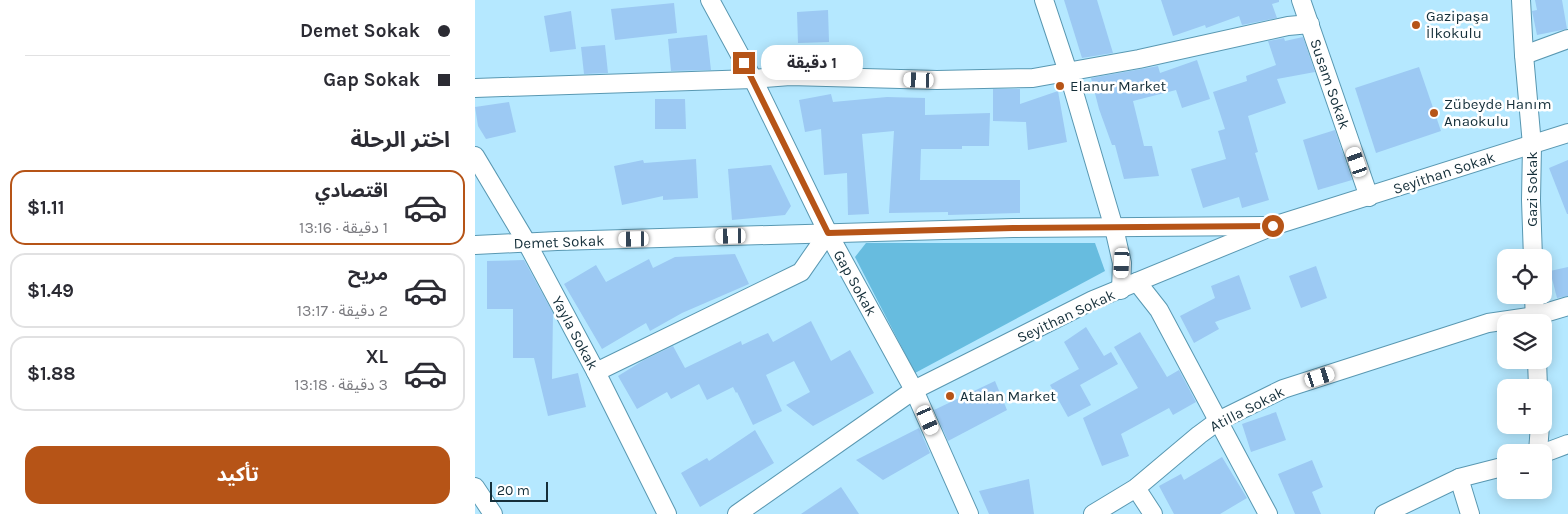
<!DOCTYPE html>
<html lang="ar">
<meta charset="utf-8">
<style>
body{margin:0;font-family:Karla,"Noto Sans Arabic",sans-serif;background:#f2f2f3;color:#2b2b33;direction:rtl;height:100vh;display:flex;flex-direction:column;font-size:19px;white-space:nowrap}
*{box-sizing:border-box;margin:0}
p{font-size:16px;color:#7c7c81}
.icon{flex:none;width:28px;height:28px;fill:none;stroke:currentColor;stroke-width:2;stroke-linecap:round;stroke-linejoin:round}
.map{position:relative;flex:1;overflow:hidden;direction:ltr}
.drawer{display:flex;flex-direction:column;background:#fff;width:475px}
.drawer>*{flex:none}
.top-card{display:grid;align-content:center;height:110px;padding:0 25px;background:#fff}
.fabs{position:absolute;left:1022px;top:249px;display:grid;gap:10px}
.fabs a{display:grid;place-items:center;width:55px;height:55px;border-radius:10px;background:#fff;box-shadow:0 2px 12px #0003;font-size:25px}
.scale{position:absolute;left:15px;bottom:12px;width:58px;box-sizing:border-box;padding-left:5px;border:2px solid #152f3a;border-top:0;font-size:14px;line-height:18px;white-space:nowrap;color:#152f3a;-webkit-text-stroke:4px #fff;paint-order:stroke}
.end{position:absolute;width:22px;height:22px;margin:-11px;border:6px solid #b65417;background:#fff;box-shadow:0 0 0 2px #fff}
.from{border-radius:50%}
.bubble{position:absolute;height:35px;border-radius:15px;background:#fff;box-shadow:0 2px 12px #0003;font-size:16px;font-weight:700;line-height:35px;text-align:center;direction:rtl}
.car{position:absolute;width:15px;height:30px;margin:-15px -8px;border-radius:6px;box-shadow:0 0 4px 1px #0007;background:linear-gradient(#fff 24%,#345 0 40%,#fff 0 76%,#345 0 86%,#fff 0)}
.top-card b{display:flex;align-items:center;gap:18px;height:48px;font-size:19px}
.top-card b+b{border-top:1px solid #e1e1e2}
.top-card i{width:12px;height:12px;background:#2b2b33}
ul{padding:0;list-style:none}
li{display:flex;align-items:center;gap:15px;height:75px;margin:0 10px 8px;padding:0 15px;border:2px solid #e1e1e2;border-radius:15px}
li div{flex:1}
li b{display:block;font-size:19px}
li em{font-style:normal;font-weight:700}
li.selected{border-color:#b65417}
li>.icon{width:45px;height:45px;stroke-width:1.5}
h2{padding:0 25px;font-size:22px;line-height:60px}
.action{display:flex;gap:10px;margin-top:auto;padding:10px 25px}
.action a{flex:1;height:58px;border-radius:15px;background:#b65417;color:#fff;font-size:20px;font-weight:700;line-height:58px;text-align:center}
main{display:flex;flex:1;min-height:0}
.map>svg:first-child{display:block}
.green{fill:#67bcdf}
.building{fill:#9cc9f3}
.lines{fill:none;stroke-linecap:round;stroke-linejoin:round}
.minor-casing{stroke:#5998b2;stroke-width:20}
.minor{stroke:#fff;stroke-width:18}
.route{stroke:#b65417;stroke-width:6}
.poi-dot{fill:#b65417;stroke:#fff;stroke-width:2}
.labels{text-anchor:middle;stroke-width:5;stroke-linejoin:round;paint-order:stroke}
.poi-label{font-size:15px;fill:#152f3a;stroke:#fff;text-anchor:start}
.street-label{font-size:15px;fill:#152f3a;stroke:#fff}
</style>
<main>
<div class="map">
<svg width="1093" height="514" viewBox="0 0 1093 514">
<rect width="100%" height="100%" fill="#b5e8ff"/>
<!-- green -->
<polygon class="green" points="391,243 620,243 630,271 440,373 380,257"/>
<!-- building -->
<g class="building">
<polygon points="589,0 622,0 638,53 607,58"/>
<polygon points="686,0 804,0 804,2 797,4 802,18 767,25 764,16 731,28 730,25 698,36"/>
<polygon points="1060,0 1087,0 1092,29 1062,35 1057,11 1062,10"/>
<polygon points="199,3 202,33 140,40 136,9"/>
<polygon points="353,10 354,42 323,43 322,12"/>
<polygon points="96,11 101,49 75,52 69,16"/>
<polygon points="232,35 236,70 196,71 193,39"/>
<polygon points="828,37 840,72 802,79 811,103 773,116 783,152 780,153 794,200 767,208 764,197 728,208 716,169 751,159 743,131 750,129 738,92 772,81 771,76 801,65 793,41 809,38 810,41"/>
<polygon points="130,45 133,73 109,74 106,47"/>
<polygon points="722,60 735,99 707,108 701,90 658,101 669,146 677,146 684,176 649,179 640,145 637,145 624,109 616,78 683,66 685,73"/>
<polygon points="944,67 966,131 901,153 880,88"/>
<polygon points="518,89 545,89 545,104 583,91 592,142 553,150 551,122 518,121"/>
<polygon points="356,94 358,102 412,97 450,98 450,115 515,113 514,146 487,146 487,149 446,149 445,180 545,180 545,213 473,215 473,212 414,213 419,131 387,134 394,214 373,215 372,173 349,175 346,129 330,132 324,100"/>
<polygon points="180,99 210,99 211,129 180,129"/>
<polygon points="34,102 41,132 11,139 3,126 0,107"/>
<polygon points="860,130 877,180 843,190 828,140"/>
<polygon points="221,159 223,198 188,200 188,196 147,205 139,166 168,160 169,163"/>
<polygon points="1093,160 1093,214 1092,214 1074,168"/>
<polygon points="296,165 316,206 310,215 257,220 253,169"/>
<polygon points="260,254 274,284 207,313 175,331 171,323 127,349 89,284 121,265 131,282 174,259 178,268 200,257"/>
<polygon points="49,260 78,313 77,379 103,373 111,407 73,416 59,358 38,358 38,309 12,309 12,261"/>
<polygon points="841,266 852,298 826,308 814,276"/>
<polygon points="1093,267 1093,296 1082,298 1075,271"/>
<polygon points="764,275 776,309 740,322 744,329 719,343 705,316 740,298 736,286"/>
<polygon points="336,321 356,361 375,350 399,393 338,426 311,405 335,392 319,361 291,375 307,411 278,425 262,392 261,393 258,387 232,400 224,384 196,399 192,392 162,409 143,376 169,360 198,346 210,368 266,341 267,345 293,333 298,342"/>
<polygon points="611,327 629,356 636,352 643,364 605,385 616,405 593,417 575,385 604,369 589,342"/>
<polygon points="665,332 692,377 704,370 721,402 698,415 694,408 646,434 654,456 627,466 608,418 663,388 639,347"/>
<polygon points="520,381 532,410 473,441 459,410"/>
<polygon points="801,412 811,440 776,452 767,424"/>
<polygon points="444,428 455,453 408,480 381,460"/>
<polygon points="280,430 299,463 225,507 206,473 232,458 234,461"/>
<polygon points="747,457 772,498 745,514 699,514 684,486 706,474 709,480"/>
<polygon points="837,460 848,487 837,492 846,514 820,514 803,474"/>
<polygon points="554,479 559,514 514,514 504,491"/>
<polygon points="366,487 384,514 326,514"/>
</g>
<g class="lines">
<!-- minor casing -->
<g class="minor-casing">
<g id="minor">
<polyline points="235,0 278,79 353,233 439,390 494,514"/>
<polyline points="569,0 593,72 639,228 647,263 646,290"/>
<polyline points="826,0 894,197"/>
<polyline points="1046,0 1049,55 1057,145 1056,200 1058,258"/>
<polyline points="1049,55 1093,39"/>
<polyline points="0,88 278,79 315,76 462,80 558,78 664,59 813,26 835,24"/>
<polyline points="0,156 52,243 121,372 192,514"/>
<polyline points="0,245 82,241 538,228 788,226"/>
<polyline points="662,282 684,310 793,514"/>
<polyline points="1059,295 1060,322"/>
<polyline points="1062,360 1063,388"/>
<polyline points="121,372 326,272 353,233"/>
<polyline points="1063,452 1065,425"/>
<polyline points="1069,453 1093,444"/>
<polyline points="984,478 995,514"/>
<polyline points="0,487 18,514"/>
<polyline points="661,488 678,514"/>
<polyline points="262,514 439,390 618,300 798,226 1093,133"/>
<polyline points="618,514 661,488 724,435 743,421 808,389 1013,323 1060,316 1093,306"/>
<polyline points="909,514 984,478 1031,466"/>
</g>
</g>
<!-- minor -->
<use href="#minor" class="minor"/>
</g>
<g class="lines">
<!-- route -->
<polyline class="route" points="269,63 353,233 538,228 798,226"/>
</g>
<!-- markers -->
<g class="poi-dot">
<circle cx="941" cy="25" r="5"/>
<circle cx="585" cy="86" r="5"/>
<circle cx="959" cy="113" r="5"/>
<circle cx="475" cy="396" r="5"/>
</g>
<g class="labels">
<!-- poi labels -->
<g class="poi-label">
<text x="951" y="21">Gazipaşa<tspan x="951" dy="17">İlkokulu</tspan></text>
<text x="595" y="91">Elanur Market</text>
<text x="969" y="109">Zübeyde Hanım<tspan x="969" dy="17">Anaokulu</tspan></text>
<text x="485" y="401">Atalan Market</text>
</g>
<!-- street labels -->
<g class="street-label">
<text transform="translate(855 84) rotate(71)" y="5">Susam Sokak</text>
<text transform="translate(969 173) rotate(-18)" y="5">Seyithan Sokak</text>
<text transform="translate(1057 189) rotate(-90)" y="5">Gazi Sokak</text>
<text transform="translate(84 242) rotate(-2)" y="5">Demet Sokak</text>
<text transform="translate(380 283) rotate(61)" y="5">Gap Sokak</text>
<text transform="translate(591 316) rotate(-25)" y="5">Seyithan Sokak</text>
<text transform="translate(100 333) rotate(62)" y="5">Yayla Sokak</text>
<text transform="translate(772 409) rotate(-27)" y="5">Atilla Sokak</text>
</g>
</g>
</svg>
<div class="fabs">
<a><svg class="icon" aria-label="locate" viewBox="0 0 24 24"><circle cx="12" cy="12" r="6"/><path d="M12 2v4M12 18v4M2 12h4M18 12h4"/></svg></a>
<a><svg class="icon" aria-label="layers" viewBox="0 0 24 24"><path d="M12 4l9 5-9 5-9-5zM3 14l9 5 9-5"/></svg></a>
<a>+</a>
<a>−</a>
</div>
<div class="scale">20 m</div>
<i class="end from" style="left:798px;top:226px"></i>
<i class="end" style="left:269px;top:63px"></i>
<div class="bubble" style="left:286px;top:45px;width:102px">1 دقيقة</div>
<i class="car" style="left:444px;top:80px;rotate:272deg"></i>
<i class="car" style="left:882px;top:162px;rotate:341deg"></i>
<i class="car" style="left:256px;top:236px;rotate:269deg"></i>
<i class="car" style="left:159px;top:239px;rotate:269deg"></i>
<i class="car" style="left:647px;top:263px;rotate:183deg"></i>
<i class="car" style="left:845px;top:377px;rotate:72deg"></i>
<i class="car" style="left:453px;top:420px;rotate:156deg"></i>
</div>
<section class="drawer">
<div class="top-card">
<b><i class="from"></i>Demet Sokak</b>
<b><i></i>Gap Sokak</b>
</div>
<h2>اختر الرحلة</h2>
<ul>
<li class="selected"><svg class="icon" aria-label="car" viewBox="0 0 24 24"><path d="M5 17H2v-5l4-1 3-4h7l3 4 3 1v5h-3M9 17h6M6 11h13"/><circle cx="7" cy="17" r="2"/><circle cx="17" cy="17" r="2"/></svg><div><b>اقتصادي</b><p>1 دقيقة · 13:16</p></div><em>$1.11</em></li>
<li><svg class="icon" aria-label="car" viewBox="0 0 24 24"><path d="M5 17H2v-5l4-1 3-4h7l3 4 3 1v5h-3M9 17h6M6 11h13"/><circle cx="7" cy="17" r="2"/><circle cx="17" cy="17" r="2"/></svg><div><b>مريح</b><p>2 دقيقة · 13:17</p></div><em>$1.49</em></li>
<li><svg class="icon" aria-label="car" viewBox="0 0 24 24"><path d="M5 17H2v-5l4-1 3-4h7l3 4 3 1v5h-3M9 17h6M6 11h13"/><circle cx="7" cy="17" r="2"/><circle cx="17" cy="17" r="2"/></svg><div><b>XL</b><p>3 دقيقة · 13:18</p></div><em>$1.88</em></li>
</ul>
<div class="action"><a>تأكيد</a></div>
</section>
</main>
